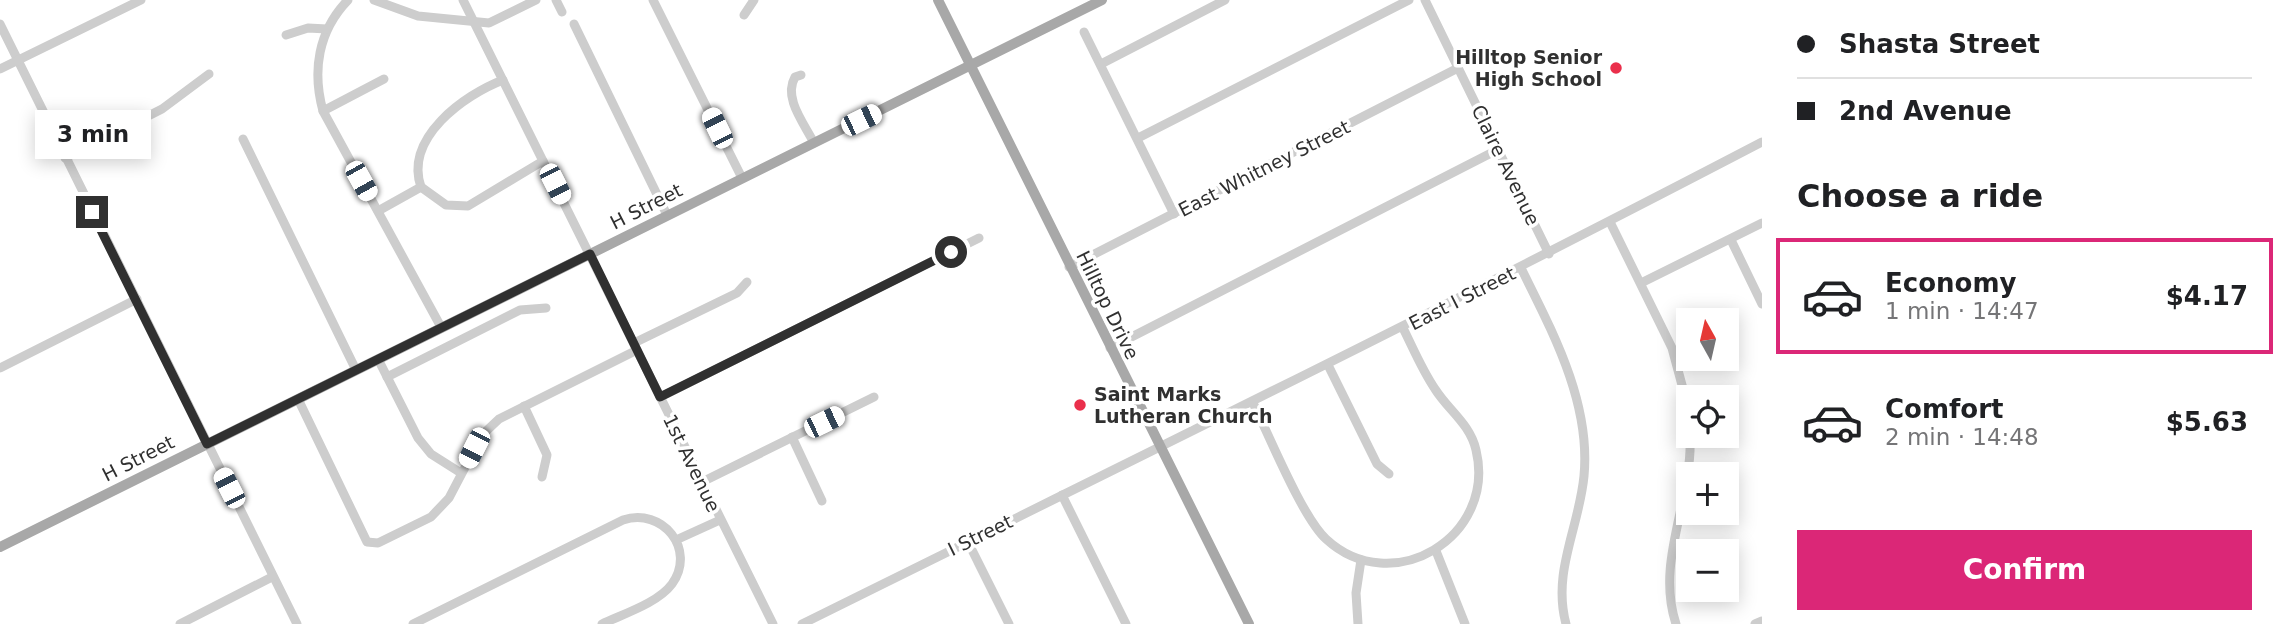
<!DOCTYPE html>
<meta charset="utf-8">
<style>
body{margin:0;font-family:"DejaVu Sans",sans-serif;background:#f2f2f2;color:#202124;height:100vh;display:flex;flex-direction:column;font-size:26px;white-space:nowrap}
*{box-sizing:border-box;margin:0}
p{font-size:23px;color:#757577}
.icon{flex:none;width:38px;height:38px;fill:none;stroke:currentColor;stroke-width:2;stroke-linecap:round;stroke-linejoin:round}
.map{position:relative;flex:1;overflow:hidden}
.details{display:flex;flex-direction:column;background:#fff;width:525px}
.details>*{flex:none}
.guide{display:grid;align-content:center;height:154px;padding:0 35px;background:#fff}
.needle{width:46px;rotate:352deg}
.fabs{position:absolute;left:1676px;top:308px;display:grid;gap:14px}
.fabs a{display:grid;place-items:center;width:63px;height:63px;border-radius:0px;background:#fff;box-shadow:0 4px 18px #0003;font-size:35px}
.end{position:absolute;width:32px;height:32px;margin:-16px;border:9px solid #303030;background:#fff;box-shadow:0 0 0 4px #fff}
.from{border-radius:50%}
.bubble{position:absolute;height:49px;border-radius:0px;background:#fff;box-shadow:0 4px 18px #0003;font-size:23px;font-weight:700;line-height:49px;text-align:center}
.car{position:absolute;width:21px;height:42px;margin:-21px -10px;border-radius:9px;box-shadow:0 0 5px 2px #0007;background:linear-gradient(#fff 24%,#345 0 40%,#fff 0 76%,#345 0 86%,#fff 0)}
.guide b{display:flex;align-items:center;gap:24px;height:66px;font-size:26px}
.guide b+b{border-top:2px solid #e0e0e0}
.guide i{width:18px;height:18px;background:#202124}
ul{padding:0;list-style:none}
li{display:flex;align-items:center;gap:21px;height:116px;margin:0 14px 10px;padding:0 21px;border:4px solid transparent;border-radius:0px}
li div{flex:1}
li b{display:block;font-size:26px}
li em{font-style:normal;font-weight:700}
li.active{border-color:#db2777}
li>.icon{width:63px;height:63px;stroke-width:1.5}
h2{padding:0 35px;font-size:32px;line-height:84px}
.button{display:flex;gap:14px;margin-top:auto;padding:14px 35px}
.button a{flex:1;height:80px;border-radius:0px;background:#db2777;color:#fff;font-size:28px;font-weight:700;line-height:80px;text-align:center}
main{display:flex;flex:1;min-height:0}
.map>svg:first-child{display:block}
.lines{fill:none;stroke-linecap:round;stroke-linejoin:round}
.minor{stroke:#cdcdcd;stroke-width:9}
.major{stroke:#a8a8a8;stroke-width:10}
.route{stroke:#303030;stroke-width:9}
.poi-dot{fill:#ea2f4b;stroke:#fff;stroke-width:2.5}
.labels{text-anchor:middle;stroke-width:7;stroke-linejoin:round;paint-order:stroke}
.poi-label{font-size:19px;font-weight:bold;fill:#303030;stroke:#fff;text-anchor:end}
.street-label{font-size:19px;fill:#303030;stroke:#fff}
</style>
<main>
<div class="map">
<svg width="1762" height="624" viewBox="0 0 1762 624">
<rect width="100%" height="100%" fill="#fff"/>
<g class="lines">
<!-- minor -->
<g class="minor">
<path d="M348,0C318,31 312,71 323,111L441,327"/>
<polyline points="374,0 418,16 489,23 536,0"/>
<polyline points="463,0 773,624"/>
<polyline points="556,0 562,12"/>
<polyline points="653,0 742,178"/>
<polyline points="1425,0 1549,254"/>
<polyline points="744,15 754,0"/>
<polyline points="0,24 297,624"/>
<polyline points="574,24 667,215"/>
<polyline points="1084,32 1174,214"/>
<polyline points="286,35 308,28 327,29"/>
<polyline points="1101,64 1225,0"/>
<polyline points="0,69 141,0"/>
<path d="M801,75L795,77C783,98 804,123 814,143"/>
<polyline points="323,111 384,79"/>
<polyline points="1138,138 1409,0"/>
<polyline points="243,139 356,370"/>
<polyline points="65,158 162,109 209,74"/>
<path d="M421,187C404,138 464,95 503,80"/>
<polyline points="421,187 446,205 468,206 543,161"/>
<polyline points="378,211 421,187"/>
<polyline points="1610,222 1672,348 1689,411"/>
<polyline points="1731,240 1762,304"/>
<polyline points="1069,267 1458,68"/>
<path d="M1521,268C1552,331 1591,402 1584,476C1579,528 1552,572 1566,624"/>
<polyline points="1641,283 1762,223"/>
<polyline points="634,343 737,293 747,282"/>
<polyline points="1110,348 1499,149"/>
<polyline points="378,359 418,438 431,454 461,473"/>
<polyline points="1328,365 1377,464 1389,474"/>
<polyline points="0,368 137,299"/>
<polyline points="387,377 520,310 546,308"/>
<polyline points="660,397 979,238"/>
<polyline points="298,399 367,542 378,543 431,517 449,498 482,435 499,419 637,350"/>
<path d="M1253,403C1269,435 1302,517 1326,539C1392,600 1497,537 1476,450C1470,424 1449,411 1435,389C1422,370 1413,348 1403,328"/>
<polyline points="524,406 547,455 542,477"/>
<polyline points="792,437 822,501"/>
<polyline points="702,482 874,397"/>
<polyline points="1062,495 1126,624"/>
<polyline points="676,540 720,520"/>
<polyline points="968,542 1009,624"/>
<polyline points="1436,551 1465,624"/>
<polyline points="180,624 272,577"/>
<path d="M413,624L623,520C662,507 697,549 672,584C658,603 623,614 602,624"/>
<path d="M802,624C1123,465 1444,308 1762,142"/>
<polyline points="1358,624 1356,593 1361,560"/>
<path d="M1676,624C1655,561 1693,500 1690,436"/>
<polyline points="1755,624 1762,621"/>
</g>
<!-- major -->
<g class="major">
<polyline points="938,0 1249,624"/>
<polyline points="0,547 1102,0"/>
</g>
</g>
<g class="lines">
<!-- route -->
<polyline class="route" points="92,212 207,444 590,254 660,397 951,252"/>
</g>
<!-- markers -->
<g class="poi-dot">
<circle cx="1616" cy="68" r="7"/>
<circle cx="1080" cy="405" r="7"/>
</g>
<g class="labels">
<!-- poi labels -->
<g class="poi-label">
<text x="1602" y="64">Hilltop Senior<tspan x="1602" dy="22">High School</tspan></text>
<text x="1094" y="401" text-anchor="start">Saint Marks<tspan x="1094" dy="22">Lutheran Church</tspan></text>
</g>
<!-- street labels -->
<g class="street-label">
<text transform="translate(1506 165) rotate(64)" y="7">Claire Avenue</text>
<text transform="translate(1264 168) rotate(-27)" y="7">East Whitney Street</text>
<text transform="translate(646 206) rotate(-27)" y="7">H Street</text>
<text transform="translate(1462 298) rotate(-27)" y="7">East I Street</text>
<text transform="translate(1108 305) rotate(64)" y="7">Hilltop Drive</text>
<text transform="translate(138 458) rotate(-27)" y="7">H Street</text>
<text transform="translate(692 463) rotate(64)" y="7">1st Avenue</text>
<text transform="translate(980 535) rotate(-26)" y="7">I Street</text>
</g>
</g>
</svg>
<div class="fabs">
<a><svg class="needle" viewBox="-14 -14 28 28"><path d="M0-13l5 13h-10z" fill="#e53935"/><path d="M0 13l5-13h-10z" fill="#757577"/></svg></a>
<a><svg class="icon" aria-label="locate" viewBox="0 0 24 24"><circle cx="12" cy="12" r="6"/><path d="M12 2v4M12 18v4M2 12h4M18 12h4"/></svg></a>
<a>+</a>
<a>−</a>
</div>
<i class="end from" style="left:951px;top:252px"></i>
<i class="end" style="left:92px;top:212px"></i>
<div class="bubble" style="left:35px;top:110px;width:116px">3 min</div>
<i class="car" style="left:861px;top:120px;rotate:64deg"></i>
<i class="car" style="left:717px;top:128px;rotate:334deg"></i>
<i class="car" style="left:361px;top:181px;rotate:151deg"></i>
<i class="car" style="left:555px;top:184px;rotate:153deg"></i>
<i class="car" style="left:824px;top:422px;rotate:64deg"></i>
<i class="car" style="left:474px;top:448px;rotate:207deg"></i>
<i class="car" style="left:229px;top:488px;rotate:333deg"></i>
</div>
<section class="details">
<div class="guide">
<b><i class="from"></i>Shasta Street</b>
<b><i></i>2nd Avenue</b>
</div>
<h2>Choose a ride</h2>
<ul>
<li class="active"><svg class="icon" aria-label="car" viewBox="0 0 24 24"><path d="M5 17H2v-5l4-1 3-4h7l3 4 3 1v5h-3M9 17h6M6 11h13"/><circle cx="7" cy="17" r="2"/><circle cx="17" cy="17" r="2"/></svg><div><b>Economy</b><p>1 min · 14:47</p></div><em>$4.17</em></li>
<li><svg class="icon" aria-label="car" viewBox="0 0 24 24"><path d="M5 17H2v-5l4-1 3-4h7l3 4 3 1v5h-3M9 17h6M6 11h13"/><circle cx="7" cy="17" r="2"/><circle cx="17" cy="17" r="2"/></svg><div><b>Comfort</b><p>2 min · 14:48</p></div><em>$5.63</em></li>
</ul>
<div class="button"><a>Confirm</a></div>
</section>
</main>
